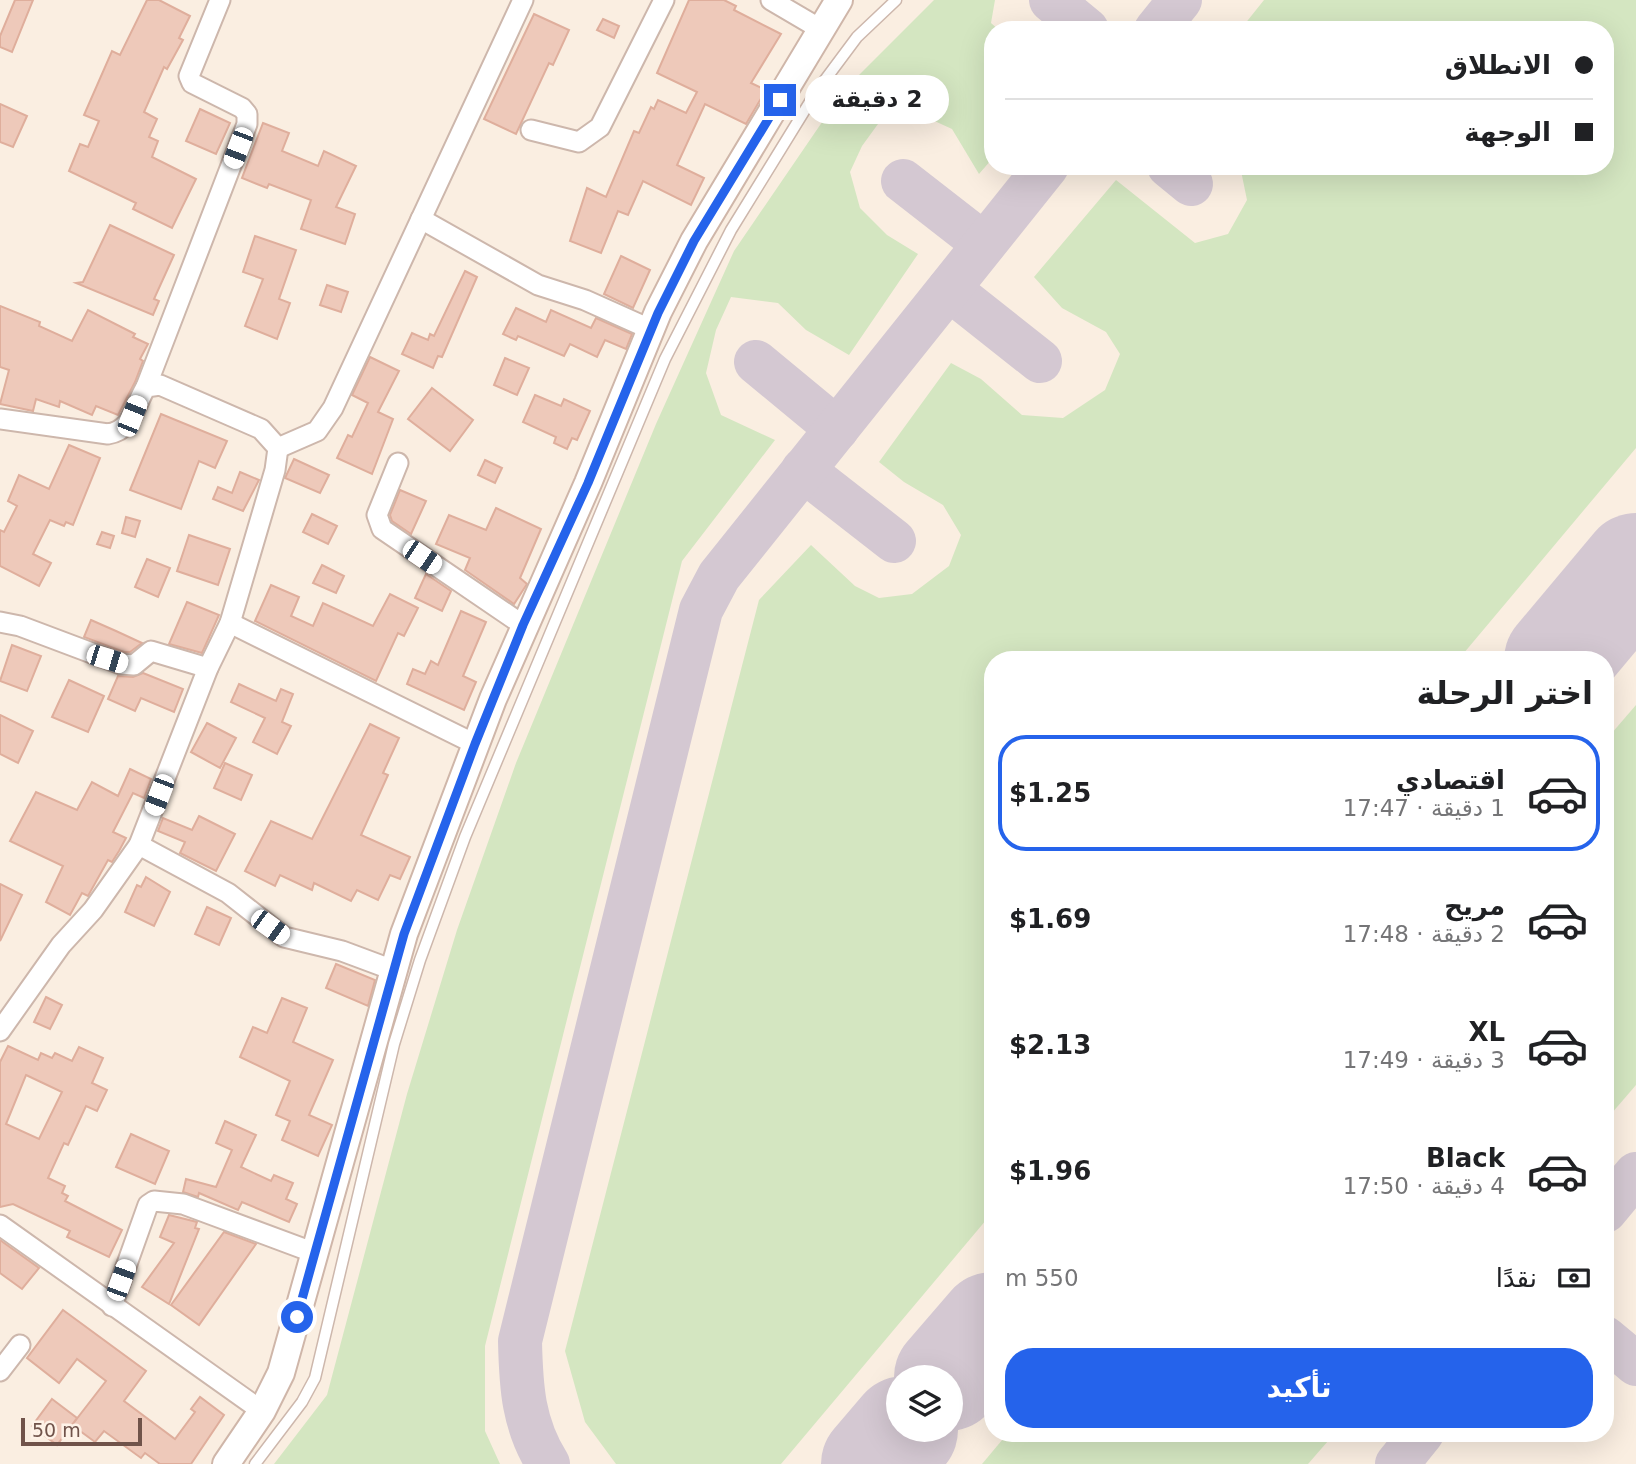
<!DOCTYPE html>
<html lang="ar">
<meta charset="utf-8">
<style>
body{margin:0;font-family:"DejaVu Sans",Vazirmatn,sans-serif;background:#f2f2f2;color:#202124;direction:rtl;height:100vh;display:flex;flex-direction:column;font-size:26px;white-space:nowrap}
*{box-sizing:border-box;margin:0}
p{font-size:23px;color:#757577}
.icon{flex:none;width:38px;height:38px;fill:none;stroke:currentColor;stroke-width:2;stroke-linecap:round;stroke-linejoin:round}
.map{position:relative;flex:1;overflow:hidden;direction:ltr}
.sheet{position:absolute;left:984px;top:651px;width:630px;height:791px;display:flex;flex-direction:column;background:#fff;border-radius:28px;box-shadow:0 7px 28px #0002;direction:rtl}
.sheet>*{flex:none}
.banner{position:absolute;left:984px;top:21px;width:630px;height:154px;border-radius:28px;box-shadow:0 7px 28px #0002;direction:rtl;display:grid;align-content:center;height:154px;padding:0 21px;background:#fff}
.buttons{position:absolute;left:886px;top:1365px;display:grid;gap:14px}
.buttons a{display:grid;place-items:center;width:77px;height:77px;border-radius:50%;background:#fff;box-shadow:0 7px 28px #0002;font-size:35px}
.scale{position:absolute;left:21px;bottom:18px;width:121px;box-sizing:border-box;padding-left:7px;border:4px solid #70534a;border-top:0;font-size:19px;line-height:24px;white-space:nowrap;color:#70534a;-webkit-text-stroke:5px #fef2e7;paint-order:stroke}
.end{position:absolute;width:32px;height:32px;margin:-16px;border:9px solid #2563eb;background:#fff;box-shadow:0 0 0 4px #fff}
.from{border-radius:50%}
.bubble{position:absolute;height:49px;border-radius:24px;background:#fff;box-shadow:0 7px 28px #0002;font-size:23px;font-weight:700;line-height:49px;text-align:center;direction:rtl}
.car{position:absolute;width:21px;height:42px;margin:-21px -10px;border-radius:9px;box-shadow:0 0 5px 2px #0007;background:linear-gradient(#fff 24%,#345 0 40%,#fff 0 76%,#345 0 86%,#fff 0)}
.banner b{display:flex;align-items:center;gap:24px;height:66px;font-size:26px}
.banner b+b{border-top:2px solid #e0e0e0}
.banner i{width:18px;height:18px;background:#202124}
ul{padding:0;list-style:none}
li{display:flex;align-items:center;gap:21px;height:116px;margin:0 14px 10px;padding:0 7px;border:4px solid transparent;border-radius:28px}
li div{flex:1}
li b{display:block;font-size:26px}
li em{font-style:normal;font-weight:700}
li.active{border-color:#2563eb}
li>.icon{width:63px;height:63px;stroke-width:1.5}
h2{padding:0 21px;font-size:32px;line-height:84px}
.pay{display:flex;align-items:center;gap:18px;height:77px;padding:0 21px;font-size:26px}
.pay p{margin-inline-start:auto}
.cta{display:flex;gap:14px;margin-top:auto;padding:14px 21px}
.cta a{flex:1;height:80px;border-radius:28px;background:#2563eb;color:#fff;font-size:28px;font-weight:700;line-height:80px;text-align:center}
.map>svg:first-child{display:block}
.grass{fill:#d4e6c1}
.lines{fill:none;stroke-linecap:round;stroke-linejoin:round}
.taxiway{stroke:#d4c8d2;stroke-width:44}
.runway{stroke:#d4c8d2;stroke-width:108}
.building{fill:#eec9ba;stroke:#dfae9c;stroke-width:2;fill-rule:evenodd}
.service-casing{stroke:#cdb7ac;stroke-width:13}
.minor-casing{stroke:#cdb7ac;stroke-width:23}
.secondary-casing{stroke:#cfb6a9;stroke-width:30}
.service{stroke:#fff;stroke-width:10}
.minor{stroke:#fff;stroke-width:19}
.secondary{stroke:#fff;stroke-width:26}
.route{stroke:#2563eb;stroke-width:9}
</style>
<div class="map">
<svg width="1636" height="1464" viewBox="0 0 1636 1464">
<rect width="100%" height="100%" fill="#faeee1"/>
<!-- grass -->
<g class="grass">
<polygon points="934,0 995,0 991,23 999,30 992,30 992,159 979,174 952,129 917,113 878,124 862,146 850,172 860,208 887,235 918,254 849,355 806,330 778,303 731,297 716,330 706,373 721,415 775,440 682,561 485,1346 485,1431 500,1464 274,1464 327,1395 407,1094 457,930 516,763 656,424 734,251 844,90"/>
<polygon points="1264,0 1636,0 1636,448 1458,660 992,660 992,1213 781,1464 616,1464 585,1422 565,1351 759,600 811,545 855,586 879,598 912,594 949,566 961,535 943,505 904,482 879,462 951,363 981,379 1022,415 1063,418 1105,390 1120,354 1106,332 1062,308 1034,277 1116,180 1195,243 1228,234 1247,200 1240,166 1605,166 1605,30 1240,30"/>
<polygon points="1636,705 1636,1085 1605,1121 1605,741"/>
<polygon points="1008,1433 1335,1433 1308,1464 982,1464"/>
</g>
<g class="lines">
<!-- taxiway -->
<g class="taxiway">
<polyline points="1051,0 1087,30"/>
<polyline points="1156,30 1180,0"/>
<polyline points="1169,166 1191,184"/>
<polyline points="903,181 984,244"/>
<polyline points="949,289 1040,361"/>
<polyline points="756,362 837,429"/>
<polyline points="803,470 894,541"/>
<polyline points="1605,1211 1636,1174"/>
<polyline points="1605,1338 1636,1364"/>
<path d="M548,1464C523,1424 521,1387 520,1341L701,610L719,576L1047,166"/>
<polyline points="1397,1464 1422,1433"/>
</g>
<!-- runway -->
<g class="runway">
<polyline points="1558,660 1636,567"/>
<polyline points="948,1377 992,1326"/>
<polyline points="875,1464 904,1430"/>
</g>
</g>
<!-- building -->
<g class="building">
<polygon points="15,0 33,0 12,52 0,47 0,36"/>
<polygon points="147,0 159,0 190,16 179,38 183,40 167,69 164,67 144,112 157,119 149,137 158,141 152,157 196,179 172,228 133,209 136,203 69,171 80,144 88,147 99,121 84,115 112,51 120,55"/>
<polygon points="689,0 724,0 736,6 734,10 781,34 751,83 766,90 746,124 705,104 677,165 704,178 691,205 643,181 628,215 618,211 601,253 570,241 587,188 606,197 634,131 639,133 651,107 654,109 658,100 686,113 697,92 657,73"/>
<polygon points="534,14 569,30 553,65 549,63 516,134 484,119"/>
<polygon points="603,19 619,26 614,38 597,30"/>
<polygon points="0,104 27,116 13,147 0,142"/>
<polygon points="200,109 230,123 216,154 186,141"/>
<polygon points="263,123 289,133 282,151 318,166 324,151 356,166 336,207 355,214 345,244 301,229 311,200 269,184 267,188 242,178"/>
<polygon points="110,225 174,255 154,299 159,301 153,315 76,283 83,282"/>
<polygon points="255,236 296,250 279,299 290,303 277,339 245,326 263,279 243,272"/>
<polygon points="621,256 650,270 633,308 604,294"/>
<polygon points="465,271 477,277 442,357 438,356 433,368 402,354 412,333 428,340 430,334 434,336"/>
<polygon points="327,285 348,292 341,312 320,305"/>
<polygon points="0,306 40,322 39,326 72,341 88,310 135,334 133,337 148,344 140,359 143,361 135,382 118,415 96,406 92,415 60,401 59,407 36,399 33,411 0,404 9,370 0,367"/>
<polygon points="516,308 546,322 551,310 591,328 596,318 632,334 626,349 605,340 597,357 570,344 564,356 518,336 516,340 503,334"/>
<polygon points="370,357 399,371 378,412 393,419 372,474 337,458 348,435 352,437 368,403 352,395"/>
<polygon points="505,358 529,368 517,395 494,385"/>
<polygon points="432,388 473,420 450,451 408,419"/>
<polygon points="535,395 561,406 564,399 590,411 577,440 572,438 567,449 554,443 556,437 523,422"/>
<polygon points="161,414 227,441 215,468 199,461 181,509 130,490"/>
<polygon points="69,445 100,458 73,525 66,522 64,526 50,520 33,554 51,563 39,586 0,566 0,530 4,532 17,506 8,501 19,475 49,489"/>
<polygon points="294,459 329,475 320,493 285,478"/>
<polygon points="485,460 502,468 495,483 478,475"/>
<polygon points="240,472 259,480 243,511 213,499 218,487 232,493"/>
<polygon points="400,490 426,501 411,534 392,521 390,515"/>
<polygon points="496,508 541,529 520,578 527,584 514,604 465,570 470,558 436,544 449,515 486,530"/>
<polygon points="312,514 337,526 328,544 303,532"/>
<polygon points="126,517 140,521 135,537 122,533"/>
<polygon points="102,532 114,536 110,548 97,544"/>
<polygon points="189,535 230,549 218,585 177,571"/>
<polygon points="147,559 170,568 158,597 135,587"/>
<polygon points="322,565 344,576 336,593 313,583"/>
<polygon points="426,574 451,591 442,611 415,598"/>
<polygon points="271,585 299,597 291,616 313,626 323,603 373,626 390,594 418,608 404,636 398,633 376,681 255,621"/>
<polygon points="187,602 219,615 202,653 169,644"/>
<polygon points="461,611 486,622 463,676 476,682 464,710 407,684 413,669 425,674 431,661 438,665"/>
<polygon points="91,620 116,631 142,643 130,652 124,652 84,637"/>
<polygon points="12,645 41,656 27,691 0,681"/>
<polygon points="143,673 183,689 174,712 141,698 135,711 108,699 118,676 133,677"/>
<polygon points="69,680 104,696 88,732 52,717"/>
<polygon points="239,684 276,701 281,689 293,694 282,722 291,726 277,754 253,742 265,718 231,702"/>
<polygon points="0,715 33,731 18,763 0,754"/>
<polygon points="207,723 236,738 220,768 191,752"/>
<polygon points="370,724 399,738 383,773 388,775 361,835 410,857 400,879 390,875 378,900 357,890 351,901 314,883 312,890 280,875 275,886 245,871 271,821 312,839"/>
<polygon points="225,763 252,775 241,800 214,788"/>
<polygon points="130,769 151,779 144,798 133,793 113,832 126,838 119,851 112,862 108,860 88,896 82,893 70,915 46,902 63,866 10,841 36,792 77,810 92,782 118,796"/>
<polygon points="199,816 235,834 216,871 180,853 185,842 158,831 163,818 192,830"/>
<polygon points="146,877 170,892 154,926 125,912 137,885 141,887"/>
<polygon points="0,884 22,895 0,941"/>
<polygon points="207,907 231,918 219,945 195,934"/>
<polygon points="336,964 375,980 368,1006 326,988"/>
<polygon points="46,997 62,1005 50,1029 34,1022"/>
<polygon points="282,998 307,1008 293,1042 333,1060 309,1115 332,1125 318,1156 282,1140 290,1121 276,1115 290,1081 240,1057 253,1027 267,1033"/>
<path d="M8,1046L38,1060L41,1053L52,1058L55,1053L72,1061L79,1047L103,1058L92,1083L107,1090L97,1111L86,1106L68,1145L64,1143L48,1178L65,1186L62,1193L68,1196L65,1201L122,1230L109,1257L67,1237L70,1231L13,1204L0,1207V1062ZM26,1075L62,1092L39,1139L6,1124Z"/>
<polygon points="225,1121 256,1135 241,1167 271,1181 274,1175 293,1183 286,1199 297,1204 289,1222 242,1202 238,1210 199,1193 198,1197 183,1192 186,1179 216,1187 232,1150 216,1143"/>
<polygon points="131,1134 169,1151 155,1184 116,1167"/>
<polygon points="169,1215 197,1222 195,1228 199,1229 169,1304 142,1287 174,1243 160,1237"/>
<polygon points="224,1232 256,1244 199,1325 171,1305"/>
<polygon points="0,1240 39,1268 22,1289 0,1273"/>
<polygon points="63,1310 146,1371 124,1401 175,1439 195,1412 191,1409 200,1397 224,1415 191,1464 160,1464 145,1453 141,1458 104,1431 95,1442 72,1425 106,1381 77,1359 59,1383 27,1358"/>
<polygon points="52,1399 77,1418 57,1445 32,1426"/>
</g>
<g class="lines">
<!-- service casing -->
<g class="service-casing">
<polyline id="service" points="255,1464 302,1402 315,1378 394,1044 420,960 465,837 665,359 731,230 816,92 857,37 896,0"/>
</g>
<!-- minor casing -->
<g class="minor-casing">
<g id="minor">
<polyline points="771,0 822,30"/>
<polyline points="531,130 579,142 600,127 664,0"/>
<polyline points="421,219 538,285 585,300 652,330"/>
<polyline points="146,387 247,124 247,114 242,108 192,83 189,76 220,0"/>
<path d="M0,419L108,434C133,430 134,406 146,387L160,385L261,429L278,448L275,470L230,623L208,668L139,845L93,910L61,945L0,1031"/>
<polyline points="278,448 317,431 333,408 523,0"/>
<polyline points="398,463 377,515 382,529 523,625"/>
<polyline points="0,622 20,626 121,664 134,665 151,651 208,668"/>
<polyline points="230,623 475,744"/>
<polyline points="139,845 228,893 284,937 342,951 393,970"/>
<polyline points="0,1225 262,1411"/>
<polyline points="112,1306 148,1205 154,1201 183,1204 315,1253"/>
<polyline points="0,1371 20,1345"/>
</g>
</g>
<!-- secondary casing -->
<g class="secondary-casing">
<polyline id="secondary" points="226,1464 262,1411 281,1373 404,934 493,699 588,483 658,312 694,241 839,0"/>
</g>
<!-- service -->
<use href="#service" class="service"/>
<!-- minor -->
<use href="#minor" class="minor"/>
<!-- secondary -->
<use href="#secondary" class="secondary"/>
</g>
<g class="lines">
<!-- route -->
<polyline class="route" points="297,1317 404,934 475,744 523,625 588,483 658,313 694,241 780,100"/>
</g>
</svg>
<div class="buttons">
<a><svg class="icon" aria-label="layers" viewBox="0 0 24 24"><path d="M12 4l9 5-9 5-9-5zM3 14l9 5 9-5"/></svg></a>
</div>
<div class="scale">50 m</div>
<i class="end from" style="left:297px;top:1317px"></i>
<i class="end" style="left:780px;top:100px"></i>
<div class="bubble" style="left:805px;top:75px;width:144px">2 دقيقة</div>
<i class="car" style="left:238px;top:148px;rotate:201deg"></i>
<i class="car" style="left:132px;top:416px;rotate:22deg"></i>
<i class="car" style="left:422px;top:557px;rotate:124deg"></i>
<i class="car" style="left:107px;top:659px;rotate:107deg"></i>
<i class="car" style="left:159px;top:795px;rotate:201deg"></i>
<i class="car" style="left:270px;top:927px;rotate:126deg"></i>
<i class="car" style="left:121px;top:1280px;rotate:20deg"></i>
<div class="banner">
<b><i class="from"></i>الانطلاق</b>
<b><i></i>الوجهة</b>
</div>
<section class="sheet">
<h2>اختر الرحلة</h2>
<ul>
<li class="active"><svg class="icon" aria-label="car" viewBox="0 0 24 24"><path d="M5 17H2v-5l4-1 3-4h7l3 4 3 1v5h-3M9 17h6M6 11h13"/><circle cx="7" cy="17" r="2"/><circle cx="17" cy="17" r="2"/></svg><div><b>اقتصادي</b><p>1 دقيقة · 17:47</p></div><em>$1.25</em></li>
<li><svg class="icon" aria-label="car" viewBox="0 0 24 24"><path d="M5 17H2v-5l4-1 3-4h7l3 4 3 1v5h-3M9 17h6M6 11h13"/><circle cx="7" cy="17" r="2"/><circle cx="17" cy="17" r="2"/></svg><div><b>مريح</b><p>2 دقيقة · 17:48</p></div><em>$1.69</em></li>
<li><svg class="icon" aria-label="car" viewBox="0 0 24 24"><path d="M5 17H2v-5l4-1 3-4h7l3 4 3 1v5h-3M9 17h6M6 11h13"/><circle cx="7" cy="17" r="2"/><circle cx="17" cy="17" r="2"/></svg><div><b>XL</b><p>3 دقيقة · 17:49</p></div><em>$2.13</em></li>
<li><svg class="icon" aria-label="car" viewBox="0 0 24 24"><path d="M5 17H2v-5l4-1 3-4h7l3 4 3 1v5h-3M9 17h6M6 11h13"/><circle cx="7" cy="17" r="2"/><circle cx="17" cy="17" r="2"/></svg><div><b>Black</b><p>4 دقيقة · 17:50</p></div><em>$1.96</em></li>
</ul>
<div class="pay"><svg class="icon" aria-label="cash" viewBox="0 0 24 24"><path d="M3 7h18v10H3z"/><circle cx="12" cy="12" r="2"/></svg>نقدًا<p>550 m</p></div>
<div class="cta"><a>تأكيد</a></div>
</section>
</div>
